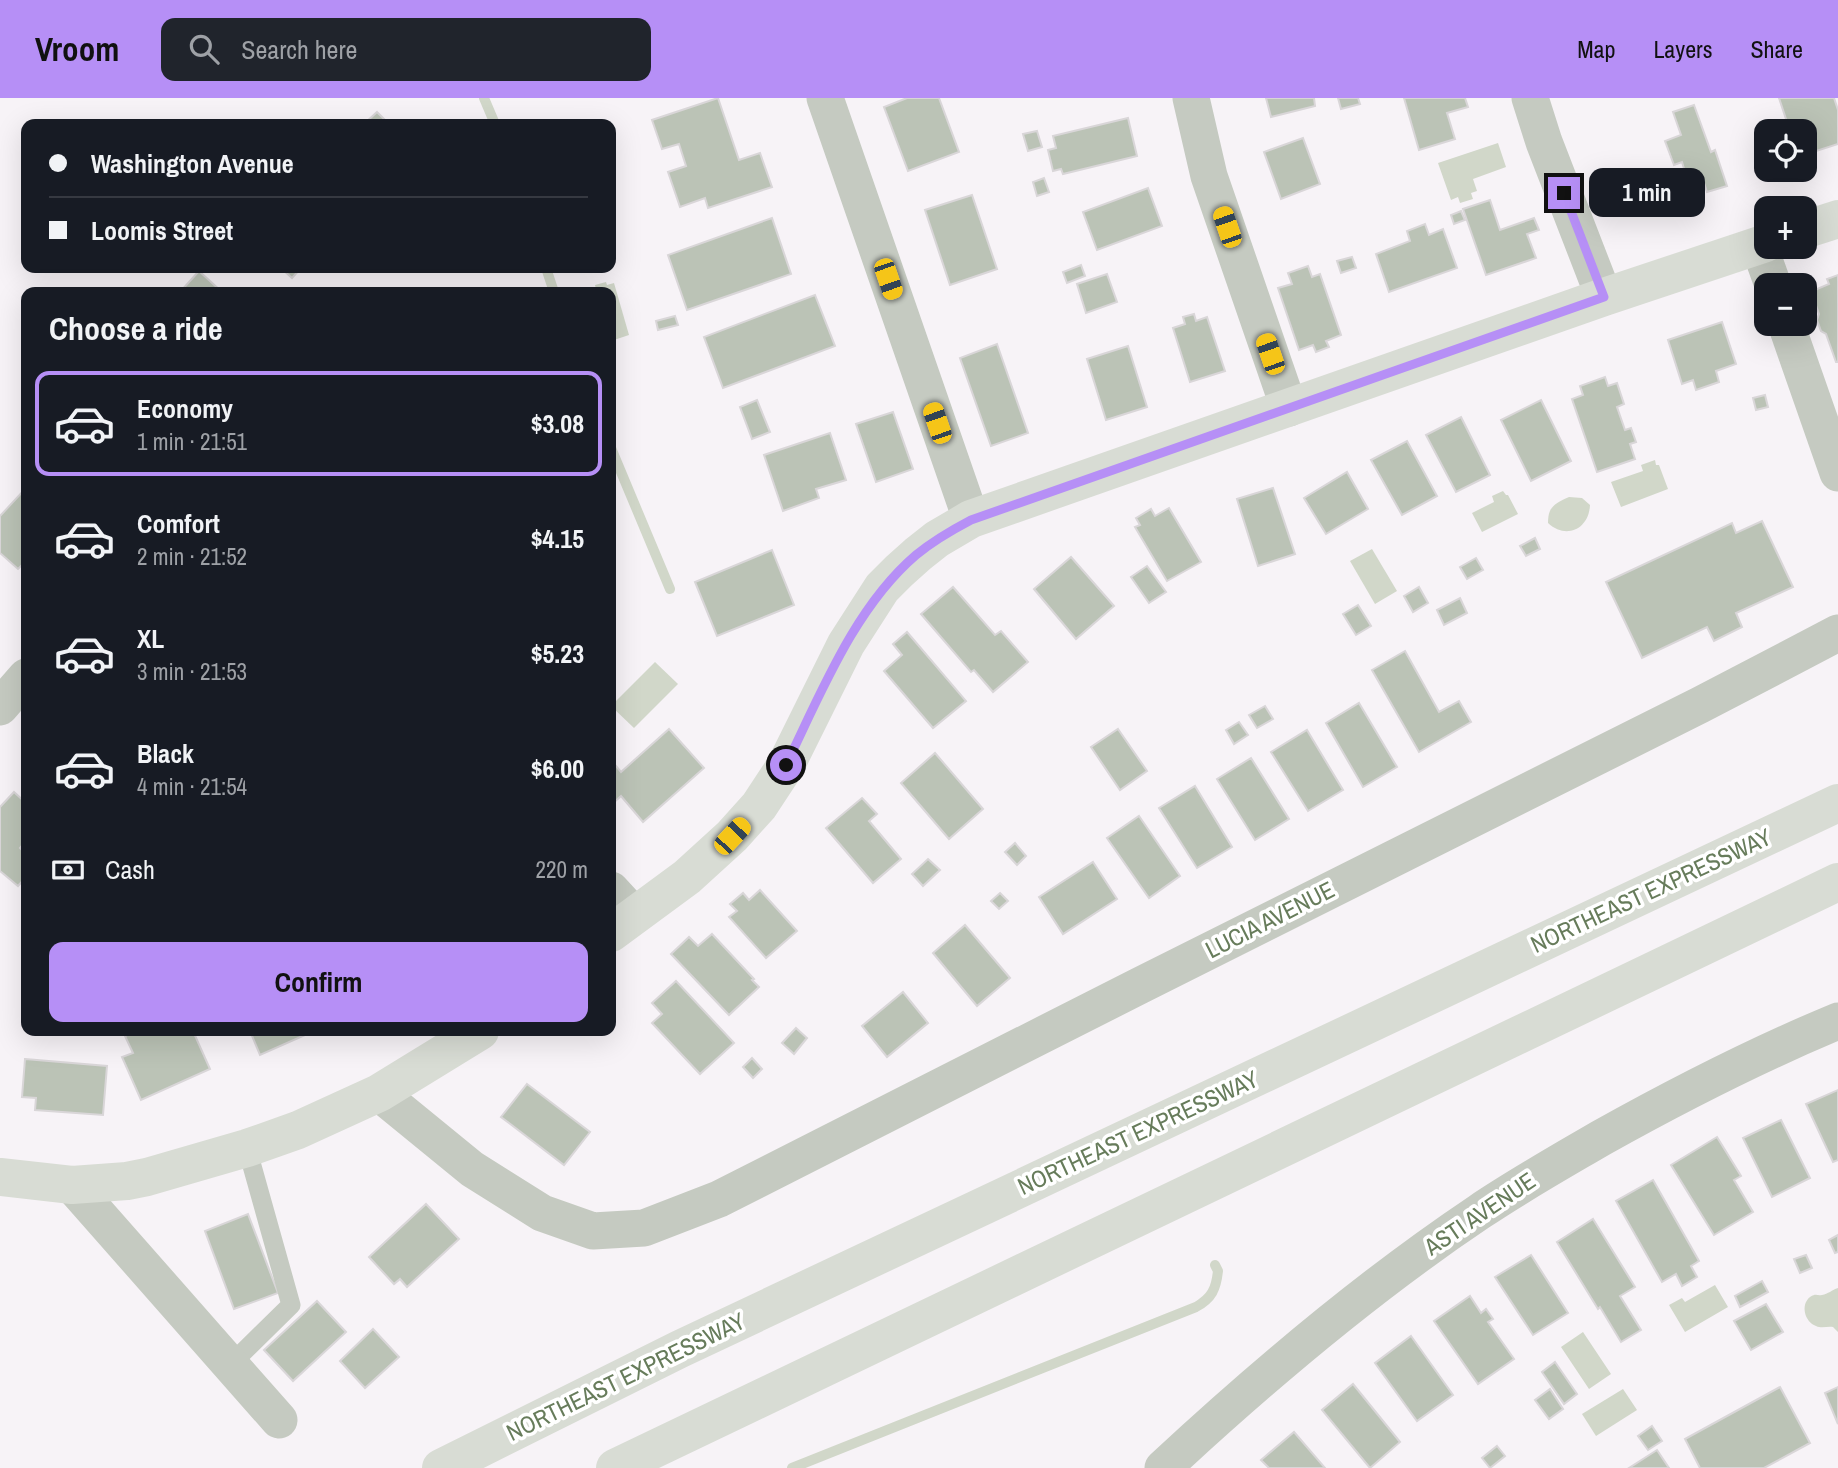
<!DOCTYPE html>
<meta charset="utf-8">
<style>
body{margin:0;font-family:"Archivo Narrow",sans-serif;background:#20242c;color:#f1f3f6;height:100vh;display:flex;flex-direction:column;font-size:26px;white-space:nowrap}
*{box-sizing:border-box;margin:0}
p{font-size:23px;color:#9ea1a6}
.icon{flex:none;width:38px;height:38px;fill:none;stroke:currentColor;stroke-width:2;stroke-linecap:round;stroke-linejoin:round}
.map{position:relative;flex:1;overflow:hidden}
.details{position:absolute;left:21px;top:189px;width:595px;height:749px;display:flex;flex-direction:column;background:#171b24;border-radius:14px;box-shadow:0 7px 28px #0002}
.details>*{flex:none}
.banner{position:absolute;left:21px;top:21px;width:595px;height:154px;border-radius:14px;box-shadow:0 7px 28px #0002;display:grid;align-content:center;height:154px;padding:0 28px;background:#171b24}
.fabs{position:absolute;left:1754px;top:21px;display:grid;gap:14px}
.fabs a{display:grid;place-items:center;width:63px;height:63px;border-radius:14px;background:#171b24;box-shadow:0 7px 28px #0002;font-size:35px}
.end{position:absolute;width:32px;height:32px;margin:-16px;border:9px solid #b68ff6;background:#111;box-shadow:0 0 0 4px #111}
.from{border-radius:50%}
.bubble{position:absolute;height:49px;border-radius:14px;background:#171b24;box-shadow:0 7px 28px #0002;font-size:23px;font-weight:700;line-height:49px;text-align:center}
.car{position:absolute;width:21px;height:42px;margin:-21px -10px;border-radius:9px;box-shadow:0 0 5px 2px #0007;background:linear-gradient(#f5c518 24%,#345 0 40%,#f5c518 0 76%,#345 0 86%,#f5c518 0)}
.banner b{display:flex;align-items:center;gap:24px;height:66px;font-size:26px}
.banner b+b{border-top:2px solid #363941}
.banner i{width:18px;height:18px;background:#f1f3f6}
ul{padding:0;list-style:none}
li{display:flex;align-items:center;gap:21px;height:105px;margin:0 14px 10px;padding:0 14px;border:4px solid transparent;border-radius:14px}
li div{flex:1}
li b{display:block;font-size:26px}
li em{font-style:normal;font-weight:700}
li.selected{border-color:#b68ff6}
li>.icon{width:63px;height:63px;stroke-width:1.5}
h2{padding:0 28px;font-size:32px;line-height:84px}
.pay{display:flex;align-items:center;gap:18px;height:77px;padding:0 28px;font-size:26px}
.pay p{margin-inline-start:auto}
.cta{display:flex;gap:14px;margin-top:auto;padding:14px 28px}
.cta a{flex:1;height:80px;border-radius:14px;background:#b68ff6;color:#111;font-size:28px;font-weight:700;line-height:80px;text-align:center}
header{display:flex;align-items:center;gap:42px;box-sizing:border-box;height:98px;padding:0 35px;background:#b68ff6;color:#111}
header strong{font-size:33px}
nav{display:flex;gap:38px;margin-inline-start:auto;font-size:24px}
.search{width:490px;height:63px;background:#20242c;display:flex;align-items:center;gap:18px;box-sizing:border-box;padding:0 24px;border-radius:14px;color:#9ea1a6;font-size:26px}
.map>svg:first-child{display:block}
.water{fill:#d1d7c9}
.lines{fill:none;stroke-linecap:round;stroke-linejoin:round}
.stream{stroke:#d1d7c9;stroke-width:10}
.building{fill:#bbc3b6;stroke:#d9d6d8;stroke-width:2}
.lane{stroke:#c5cac1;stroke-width:19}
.street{stroke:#c5cac1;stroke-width:37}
.secondary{stroke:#d8dcd4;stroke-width:38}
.highway{stroke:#d8dcd4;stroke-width:38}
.route{stroke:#b68ff6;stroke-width:9}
.labels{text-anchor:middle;stroke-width:7;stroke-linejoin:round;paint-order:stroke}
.street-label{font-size:24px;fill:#677c5b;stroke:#fff}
</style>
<header>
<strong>Vroom</strong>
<div class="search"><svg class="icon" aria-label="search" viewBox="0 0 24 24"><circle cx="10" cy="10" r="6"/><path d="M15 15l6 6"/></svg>Search here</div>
<nav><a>Map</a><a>Layers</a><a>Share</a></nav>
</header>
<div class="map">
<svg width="1838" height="1370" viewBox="0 0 1838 1370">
<rect width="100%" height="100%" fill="#f7f3f7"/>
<!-- water -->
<g class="water">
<polygon points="1498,45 1506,69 1473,81 1477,93 1471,95 1473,101 1460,105 1458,99 1451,102 1438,65"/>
<polygon points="606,184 607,187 614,185 629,237 611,243 611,194 590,194 590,192 596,191 595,187"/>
<polygon points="1655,362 1656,367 1659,367 1668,391 1621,409 1611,384 1643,373 1641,367"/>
<polygon points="1503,393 1506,397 1508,397 1518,416 1482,434 1472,415 1494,404 1492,398"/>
<path d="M1569,399L1582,400L1590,407C1589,431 1566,442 1548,425C1548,409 1554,406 1569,399Z"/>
<polygon points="1372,451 1397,493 1375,506 1350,463"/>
<polygon points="655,564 678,586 634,630 611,608"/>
<polygon points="1715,1187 1728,1209 1685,1234 1669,1207 1682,1200 1685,1204"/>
<path d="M1838,1190V1234L1833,1229C1827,1228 1822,1231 1816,1228C1805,1224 1800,1207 1810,1199C1817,1195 1815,1198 1822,1197C1828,1196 1832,1192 1838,1190Z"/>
<polygon points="1583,1234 1611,1276 1589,1291 1561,1249"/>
<polygon points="1623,1291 1637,1312 1596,1338 1582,1316"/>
</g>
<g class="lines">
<!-- stream -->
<g class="stream">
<polyline points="484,0 495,26"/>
<polyline points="546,170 554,194"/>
<polyline points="611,350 670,491"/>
<path d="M792,1370L1196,1209C1212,1200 1216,1191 1218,1173L1215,1167"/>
</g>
</g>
<!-- building -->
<g class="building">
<polygon points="718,0 739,62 760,55 772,89 708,110 705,100 680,109 668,74 686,68 679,46 662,51 652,22"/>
<polygon points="907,0 939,0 959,54 908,73 884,9"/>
<polygon points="1266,0 1314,0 1315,8 1271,19"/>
<polygon points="1338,0 1358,0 1360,6 1341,11"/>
<polygon points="1404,0 1465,0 1468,9 1447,15 1455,41 1419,52"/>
<polygon points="1779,0 1834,0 1838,12 1838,46 1804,57 1804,33 1790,33"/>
<polygon points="1694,7 1711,54 1715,52 1727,88 1707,94 1704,85 1690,90 1682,64 1674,67 1665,43 1681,37 1673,14"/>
<polygon points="377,14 389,26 364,26"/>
<polygon points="1128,20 1137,58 1063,76 1061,71 1053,73 1048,52 1056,50 1053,38"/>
<polygon points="1037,33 1042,49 1028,53 1023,36"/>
<polygon points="1303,40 1320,86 1281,101 1264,54"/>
<polygon points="1044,80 1049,94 1037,98 1033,84"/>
<polygon points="1148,90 1162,128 1097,152 1083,114"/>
<polygon points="972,97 997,171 950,187 925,112"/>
<polygon points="1490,102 1500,132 1534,120 1539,132 1527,136 1536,160 1486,177 1463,111"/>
<polygon points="1461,113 1465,122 1454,126 1451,117"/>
<polygon points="772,120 791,176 687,212 668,157"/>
<polygon points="1425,126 1429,137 1443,131 1457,170 1389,194 1376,156 1410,143 1407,133"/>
<polygon points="1352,159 1356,170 1341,175 1337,163"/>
<polygon points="1081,167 1085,178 1067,185 1063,174"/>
<polygon points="1308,168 1312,179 1320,176 1341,237 1326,243 1329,249 1316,254 1313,247 1299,252 1278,190 1292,186 1288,175"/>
<polygon points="281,170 301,170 292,180"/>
<polygon points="199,173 222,194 180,194"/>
<polygon points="1107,176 1117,204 1086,215 1077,186"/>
<polygon points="1838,177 1838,264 1836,264 1826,236 1821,233 1817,222 1819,216 1812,196 1817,191 1829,186 1827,181"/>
<polygon points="815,197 835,248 723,290 704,239"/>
<polygon points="1194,216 1196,223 1207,219 1225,273 1190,284 1173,230 1185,226 1183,219"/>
<polygon points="675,218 678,227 658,232 656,223"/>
<polygon points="1722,224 1736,266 1716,273 1719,284 1696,292 1693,282 1682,286 1668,242"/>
<polygon points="997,246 1028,335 991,348 960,260"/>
<polygon points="1128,248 1147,309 1106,322 1087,261"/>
<polygon points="1605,279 1608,288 1617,285 1624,306 1617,309 1625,332 1631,330 1636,344 1630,346 1635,361 1597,374 1572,301 1583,297 1580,288"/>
<polygon points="1765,297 1768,309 1756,312 1753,300"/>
<polygon points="757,302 770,334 752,341 740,309"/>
<polygon points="1541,302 1571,363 1531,383 1501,322"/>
<polygon points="893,314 913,371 876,384 856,326"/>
<polygon points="1461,319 1490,377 1456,394 1426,337"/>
<polygon points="830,335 846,382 816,391 819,400 783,413 764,357"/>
<polygon points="1407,343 1437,398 1402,417 1371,362"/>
<polygon points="1347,374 1368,411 1326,436 1304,400"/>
<polygon points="26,390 26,463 18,471 0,455 0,418"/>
<polygon points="1273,390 1295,456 1258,468 1237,401"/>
<polygon points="1169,410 1201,464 1167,483 1135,429 1140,427 1136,420 1151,411 1155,418"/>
<polygon points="1762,423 1793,489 1736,515 1742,529 1714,543 1707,529 1642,560 1606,484 1732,425 1736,435"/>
<polygon points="1535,440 1540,451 1526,458 1520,448"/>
<polygon points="772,452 794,507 717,538 695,484"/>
<polygon points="1071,459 1114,508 1076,541 1034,491"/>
<polygon points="1476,460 1483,472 1467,481 1460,469"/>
<polygon points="1147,468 1166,494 1149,505 1131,479"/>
<polygon points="953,489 995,537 1001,533 1028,564 993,594 974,572 971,574 921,516"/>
<polygon points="1419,489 1428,505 1413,514 1404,498"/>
<polygon points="1460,500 1467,515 1444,527 1437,512"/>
<polygon points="1358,507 1371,528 1356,537 1343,516"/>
<polygon points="907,534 966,603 933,630 884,573 902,557 893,546"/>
<polygon points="1405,553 1439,614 1459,603 1471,624 1419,654 1372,572"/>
<polygon points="1359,605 1397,669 1363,689 1326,625"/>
<polygon points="1265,608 1273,621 1257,630 1249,617"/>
<polygon points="1239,624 1248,637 1234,646 1226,632"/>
<polygon points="669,631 704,670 643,724 621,698 611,707 611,662 621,674"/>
<polygon points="1118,631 1147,673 1120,692 1091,649"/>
<polygon points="1307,632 1343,692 1308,713 1271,654"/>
<polygon points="935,655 983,711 949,741 901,685"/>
<polygon points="1251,660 1289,721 1255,742 1217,681"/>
<polygon points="1195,688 1232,749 1197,770 1159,710"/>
<polygon points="14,694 26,705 26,743 20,750 26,756 26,779 18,788 0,773 0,709"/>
<polygon points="862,700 877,716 869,723 901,761 873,785 826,730"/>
<polygon points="1139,718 1180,778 1149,800 1107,740"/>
<polygon points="1015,745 1026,758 1017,767 1005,754"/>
<polygon points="928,761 940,772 923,788 912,776"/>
<polygon points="1093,764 1117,801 1063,836 1039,799"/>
<polygon points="760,792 797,833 766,860 729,819 737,813 730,806 743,795 749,802"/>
<polygon points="1000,795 1008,803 999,811 991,803"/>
<polygon points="965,827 1010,880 977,908 933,855"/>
<polygon points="712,836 754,881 752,882 759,889 729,917 671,856 689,839 698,848"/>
<polygon points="676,883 734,945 700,976 652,925 662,916 652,905"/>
<polygon points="903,894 928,925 887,959 862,928"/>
<polygon points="796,930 807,940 794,956 782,945"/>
<polygon points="137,933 193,933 210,971 141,1002 122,959 133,955 125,938"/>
<polygon points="250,933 314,933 260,957"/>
<polygon points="752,960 762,971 753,980 743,969"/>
<polygon points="25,961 107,968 103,1017 35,1012 36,1000 22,999"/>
<polygon points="527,986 590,1034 564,1067 501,1019"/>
<polygon points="1838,992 1838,1062 1833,1064 1806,1006"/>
<polygon points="1781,1022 1810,1080 1772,1099 1743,1040"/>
<polygon points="1717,1039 1741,1078 1734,1082 1753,1114 1714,1137 1671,1067"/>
<polygon points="1653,1082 1699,1163 1691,1168 1697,1179 1682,1188 1676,1176 1662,1184 1616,1103"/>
<polygon points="426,1106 459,1141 407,1189 400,1181 394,1186 369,1159"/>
<polygon points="248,1116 278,1195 234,1211 205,1133"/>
<polygon points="1593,1121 1635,1189 1620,1198 1641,1232 1621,1244 1600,1209 1598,1211 1557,1144"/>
<polygon points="1838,1137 1838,1154 1835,1155 1829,1142"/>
<polygon points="1531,1157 1568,1215 1533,1237 1495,1179"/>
<polygon points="1806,1157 1812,1170 1800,1175 1794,1161"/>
<polygon points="1762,1183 1768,1194 1740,1209 1735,1198"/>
<polygon points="1470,1198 1481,1215 1486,1211 1493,1221 1488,1224 1514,1261 1478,1286 1434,1223"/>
<polygon points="317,1203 346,1234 293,1283 264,1252"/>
<polygon points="1766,1206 1783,1234 1751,1252 1734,1223"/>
<polygon points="373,1231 399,1259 365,1290 340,1263"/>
<polygon points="1411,1238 1453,1297 1417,1323 1375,1265"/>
<polygon points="1555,1264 1577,1296 1564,1306 1542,1274"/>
<polygon points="1353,1286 1400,1344 1370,1370 1322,1312"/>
<polygon points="1780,1289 1810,1345 1764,1370 1700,1370 1685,1341"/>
<polygon points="1838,1289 1838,1326 1825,1295"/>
<polygon points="1550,1291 1563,1311 1549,1321 1535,1302"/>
<polygon points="1652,1328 1662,1343 1648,1352 1638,1338"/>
<polygon points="1294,1334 1325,1370 1269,1370 1261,1362"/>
<polygon points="1497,1348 1505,1358 1490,1370 1482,1360"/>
<polygon points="1657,1352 1669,1370 1629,1370"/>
</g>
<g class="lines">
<!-- lane -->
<polyline class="lane" points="230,1267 291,1207 247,1050"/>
<!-- street -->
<g class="street">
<polyline points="825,0 971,421"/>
<polyline points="1191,0 1209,78 1289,310"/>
<polyline points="1530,0 1544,44 1604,199"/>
<polyline points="1759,148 1773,187"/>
<polyline points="1786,226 1838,375"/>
<polyline points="0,609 26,579"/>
<polyline points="611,792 634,817"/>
<polyline points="379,995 472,1071 542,1115 593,1133 644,1130 719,1101 1139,888 1700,607 1838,535"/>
<polyline points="72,1087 279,1322"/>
<path d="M1163,1370C1262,1278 1367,1189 1479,1114C1519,1087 1560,1064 1601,1040C1678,997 1756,957 1838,923"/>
</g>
<!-- secondary -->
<g class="secondary">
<polyline points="1804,132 1838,121"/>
<polyline points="611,835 687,779 732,738 759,708 786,667 846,546 882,490 899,473 918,456 937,441 971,421 1031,400 1604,199 1766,145"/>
<polyline points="0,1079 72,1087 127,1083 147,1079 247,1050 298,1032 379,995 480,933"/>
</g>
<!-- highway -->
<g class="highway">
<polyline points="441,1370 680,1251 1838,705"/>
<polyline points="615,1370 1838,784"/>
</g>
</g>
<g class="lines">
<!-- route -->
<path class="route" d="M786,667C821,595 855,509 916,457C933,443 952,432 971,422L1604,199L1564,95"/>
</g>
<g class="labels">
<!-- street labels -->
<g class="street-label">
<text transform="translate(1651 793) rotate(-25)" y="8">NORTHEAST EXPRESSWAY</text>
<text transform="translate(1270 822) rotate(-27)" y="8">LUCIA AVENUE</text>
<text transform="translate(1138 1035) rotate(-25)" y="8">NORTHEAST EXPRESSWAY</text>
<text transform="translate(1480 1116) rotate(-34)" y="8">ASTI AVENUE</text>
<text transform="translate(626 1279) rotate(-26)" y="8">NORTHEAST EXPRESSWAY</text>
</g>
</g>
</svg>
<div class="fabs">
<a><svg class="icon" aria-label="locate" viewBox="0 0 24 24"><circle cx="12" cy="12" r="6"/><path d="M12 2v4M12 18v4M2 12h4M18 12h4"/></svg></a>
<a>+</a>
<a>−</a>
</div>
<i class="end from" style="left:786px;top:667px"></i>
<i class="end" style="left:1564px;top:95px"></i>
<div class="bubble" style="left:1589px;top:70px;width:116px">1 min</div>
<i class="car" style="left:1227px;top:129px;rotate:341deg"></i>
<i class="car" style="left:888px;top:181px;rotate:161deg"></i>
<i class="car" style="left:1270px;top:256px;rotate:341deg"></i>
<i class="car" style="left:937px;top:325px;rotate:341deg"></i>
<i class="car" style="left:732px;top:738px;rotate:43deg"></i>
<div class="banner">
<b><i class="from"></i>Washington Avenue</b>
<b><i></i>Loomis Street</b>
</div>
<section class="details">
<h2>Choose a ride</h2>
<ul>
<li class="selected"><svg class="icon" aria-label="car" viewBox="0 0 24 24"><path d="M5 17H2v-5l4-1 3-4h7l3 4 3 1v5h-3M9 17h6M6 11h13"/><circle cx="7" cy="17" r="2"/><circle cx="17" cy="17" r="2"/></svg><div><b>Economy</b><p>1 min · 21:51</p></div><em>$3.08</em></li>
<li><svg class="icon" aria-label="car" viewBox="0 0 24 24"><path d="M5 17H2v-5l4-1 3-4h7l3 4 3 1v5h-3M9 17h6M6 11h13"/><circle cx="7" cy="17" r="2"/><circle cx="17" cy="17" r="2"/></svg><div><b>Comfort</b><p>2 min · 21:52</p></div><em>$4.15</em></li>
<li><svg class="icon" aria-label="car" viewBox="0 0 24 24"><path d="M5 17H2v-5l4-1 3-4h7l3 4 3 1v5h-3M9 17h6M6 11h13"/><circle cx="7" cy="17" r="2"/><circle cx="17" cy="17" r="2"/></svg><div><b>XL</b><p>3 min · 21:53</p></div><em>$5.23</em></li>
<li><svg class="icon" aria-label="car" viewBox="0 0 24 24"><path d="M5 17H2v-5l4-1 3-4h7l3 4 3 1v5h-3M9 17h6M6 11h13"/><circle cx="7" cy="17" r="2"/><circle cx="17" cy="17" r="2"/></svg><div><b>Black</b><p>4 min · 21:54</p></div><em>$6.00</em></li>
</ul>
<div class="pay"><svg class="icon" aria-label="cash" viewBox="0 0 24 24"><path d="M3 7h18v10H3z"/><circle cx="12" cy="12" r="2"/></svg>Cash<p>220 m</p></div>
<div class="cta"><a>Confirm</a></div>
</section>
</div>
